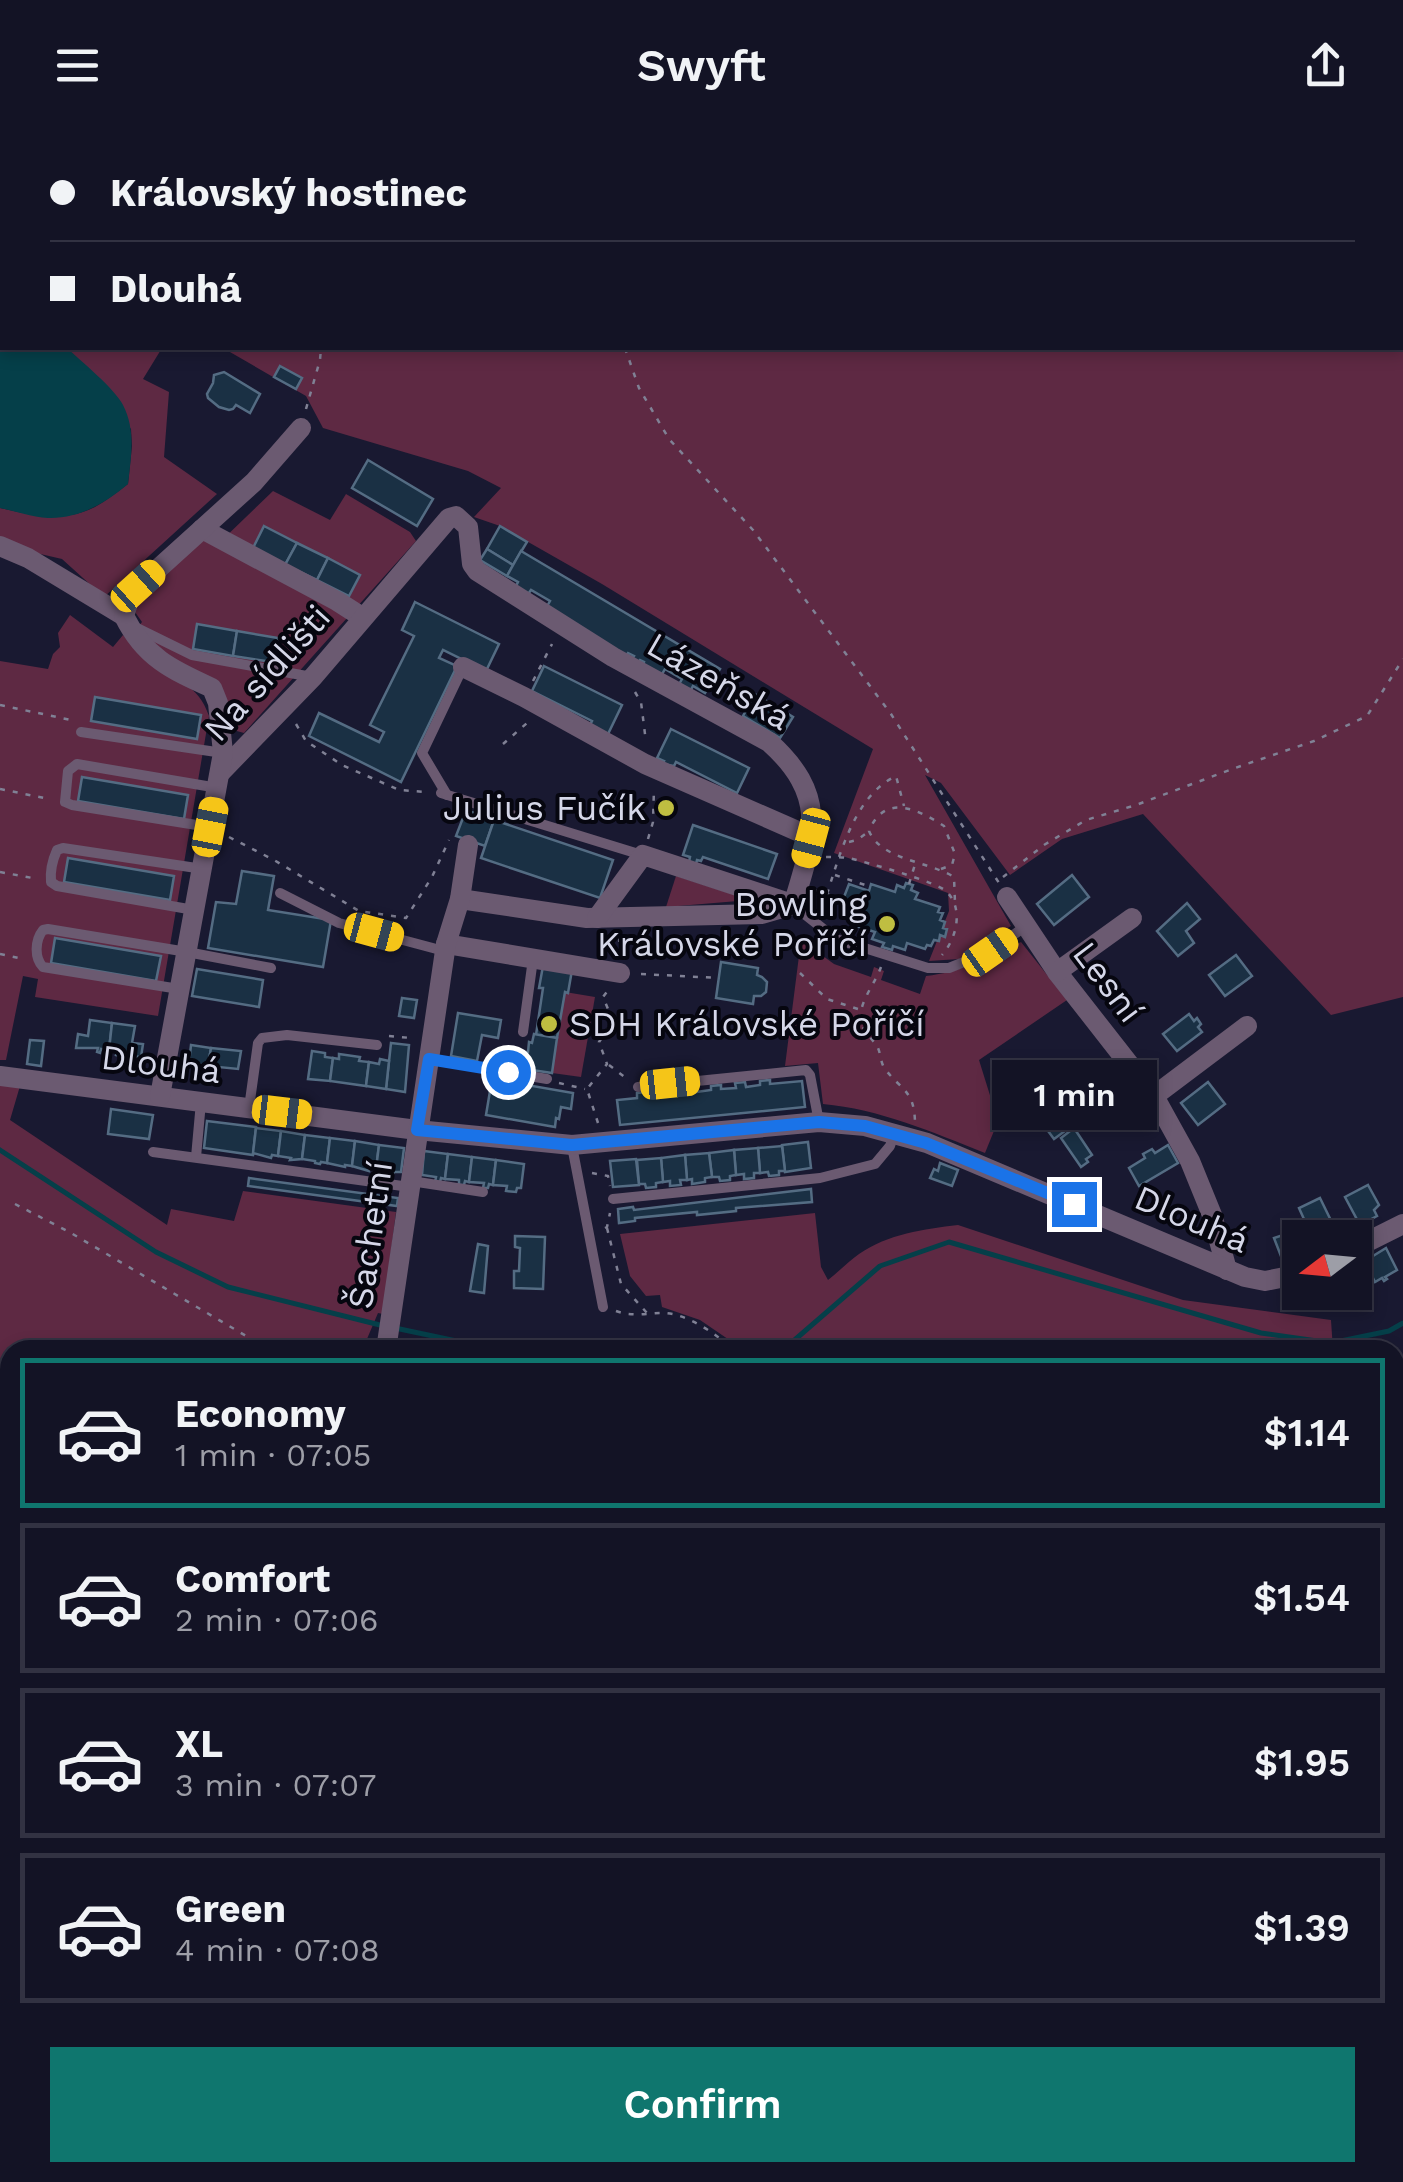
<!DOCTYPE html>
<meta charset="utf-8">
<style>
body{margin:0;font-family:"Work Sans",sans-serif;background:#202032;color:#f1f3f6;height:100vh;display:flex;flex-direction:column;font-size:38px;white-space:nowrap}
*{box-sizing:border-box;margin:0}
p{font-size:32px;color:#9d9ea7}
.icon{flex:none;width:55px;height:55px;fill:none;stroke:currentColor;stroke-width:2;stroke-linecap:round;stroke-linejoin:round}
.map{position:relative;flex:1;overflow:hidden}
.side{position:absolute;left:0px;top:1210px;width:1405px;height:842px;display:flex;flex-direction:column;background:#131325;border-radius:30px 30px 0 0;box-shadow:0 5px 15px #0003,0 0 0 2px #323242}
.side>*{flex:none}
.top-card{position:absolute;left:0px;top:0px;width:1405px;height:220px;box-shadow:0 5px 15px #0003,0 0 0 2px #323242;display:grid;align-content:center;height:220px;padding:0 50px;background:#131325}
.needle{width:65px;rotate:254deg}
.buttons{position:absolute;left:1282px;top:1090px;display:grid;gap:20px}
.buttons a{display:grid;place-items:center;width:90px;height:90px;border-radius:0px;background:#131325;box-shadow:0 5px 15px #0003,0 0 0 2px #323242;font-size:50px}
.end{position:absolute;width:45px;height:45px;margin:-22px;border:12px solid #1a73e8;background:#fff;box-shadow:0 0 0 5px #fff}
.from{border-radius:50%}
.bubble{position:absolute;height:70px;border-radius:0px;background:#131325;box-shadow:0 5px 15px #0003,0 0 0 2px #323242;font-size:32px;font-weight:600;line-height:70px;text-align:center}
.car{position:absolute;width:30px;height:60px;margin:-30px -15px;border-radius:12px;box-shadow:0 0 8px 2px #0007;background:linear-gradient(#f5c518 24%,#345 0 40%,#f5c518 0 76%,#345 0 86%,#f5c518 0)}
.top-card b{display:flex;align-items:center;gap:35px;height:95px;font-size:38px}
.top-card b+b{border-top:2px solid #323242}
.top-card i{width:25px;height:25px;background:#f1f3f6}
ul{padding:18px 0 0;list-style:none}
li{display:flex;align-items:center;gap:30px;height:150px;margin:0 20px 15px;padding:0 30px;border:5px solid #323242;border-radius:0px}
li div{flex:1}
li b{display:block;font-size:38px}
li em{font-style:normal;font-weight:600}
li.selected{border-color:#0f766e}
li>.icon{width:90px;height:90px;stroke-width:1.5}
.cta{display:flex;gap:20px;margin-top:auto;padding:20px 50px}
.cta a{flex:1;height:115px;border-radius:0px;background:#0f766e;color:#fff;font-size:40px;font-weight:600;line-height:115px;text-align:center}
header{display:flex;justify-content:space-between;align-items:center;height:130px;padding:0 50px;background:#131325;font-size:45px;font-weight:600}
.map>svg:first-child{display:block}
.green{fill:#5e2943}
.water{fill:#053f49}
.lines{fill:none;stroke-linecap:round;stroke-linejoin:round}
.stream{stroke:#053f49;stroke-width:5}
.building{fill:#1a3044;stroke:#546c83;stroke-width:2.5}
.path{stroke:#808195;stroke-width:2.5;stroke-dasharray:5 8;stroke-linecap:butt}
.lane{stroke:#6b5a71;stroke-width:10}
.street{stroke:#6b5a71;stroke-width:20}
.secondary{stroke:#987ca3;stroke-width:25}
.route{stroke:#1a73e8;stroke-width:12}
.poi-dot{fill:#bfbe41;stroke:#06060f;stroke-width:4}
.labels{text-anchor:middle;stroke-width:8;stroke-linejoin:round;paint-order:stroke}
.street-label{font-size:35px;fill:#d5d7e8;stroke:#06060f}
.poi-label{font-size:35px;fill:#d5d7e8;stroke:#06060f;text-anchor:end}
</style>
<header><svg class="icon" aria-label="menu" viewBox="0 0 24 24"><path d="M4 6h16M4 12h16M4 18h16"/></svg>Swyft<svg class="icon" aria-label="share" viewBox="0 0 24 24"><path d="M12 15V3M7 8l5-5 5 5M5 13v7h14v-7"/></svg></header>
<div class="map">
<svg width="1403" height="2052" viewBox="0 0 1403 2052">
<rect width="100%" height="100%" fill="#191931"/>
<!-- green -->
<g class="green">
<polygon points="0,0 1403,0 1403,867 1331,885 1143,684 1062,709 1010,745 941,653 925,645 1011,796 959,829 929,831 949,781 948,763 834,723 873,619 602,454 500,396 474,387 501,358 468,341 323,298 306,266 223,218 1402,218 1402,2 2,2 2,186 0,185"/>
<path d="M66,218H162L143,249L169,262L164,327L217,364L104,467L62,429L23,420L0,409V378C32,385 64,393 95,377C106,371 117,362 128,354L132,316L131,299Z"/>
<polygon points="273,361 330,390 346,364 410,402 416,411 244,603 226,598 224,570 169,527 137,498 142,492 135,482 136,469 199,405 218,414"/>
<path d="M70,485L113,517L123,505C132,515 141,526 152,534C176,552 198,553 209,586L158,886L35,867L38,849L23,846L6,930H0V531L48,539L53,524L60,517L58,503Z"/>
<polygon points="676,746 741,767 738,771 666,777"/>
<path d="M801,810L834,834L871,847L874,837L884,841L881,850L920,864L926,846C962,842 989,828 1021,812L1067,870L979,930L998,991L985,1023C932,1002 879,979 823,974L818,933L785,936Z"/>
<polygon points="565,862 595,867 581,947 552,943"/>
<polygon points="0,953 20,956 10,990 167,1095 171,1079 234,1091 243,1061 396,1082 383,1184 378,1183 364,1216 356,1220 10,1220 10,1940 0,1950"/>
<path d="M815,1083L821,1137L828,1150C838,1142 848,1132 859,1124C888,1104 924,1099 958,1095L1183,1170L1331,1190L1333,1220H795L807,1209L776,1220H744L700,1190L662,1177L660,1165L646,1166L630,1146L620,1104Z"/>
<polygon points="1403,1311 1403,1561 1395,1558 1395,1313"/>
<polygon points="1395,1690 1403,1690 1403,1926 1395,1933"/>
<polygon points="721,2042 980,2042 980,2043 957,2052 713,2052"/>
<polygon points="501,2043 657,2043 649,2052 507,2052 509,2048"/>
</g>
<!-- water -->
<path class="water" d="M0,185L2,186V218H67C81,231 115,259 123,275C136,300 131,327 128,354C106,373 78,389 48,388C32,387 15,381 0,378Z"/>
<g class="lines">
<!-- stream -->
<g class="stream">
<polyline points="0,1020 156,1122 228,1157 384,1196"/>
<polyline points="395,1198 499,1220"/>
<polyline points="783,1220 880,1136 949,1112 1261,1203 1331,1213 1389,1201 1403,1193"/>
<polyline points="0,1910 10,1904"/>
<polyline points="353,2052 357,2042"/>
</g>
</g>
<!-- building -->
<g class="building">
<polygon points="280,236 302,248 296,259 274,247"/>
<polygon points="224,242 260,264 250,283 236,275 233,279 229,280 219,277 208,268 207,264 213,253 214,245"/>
<polygon points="368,330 433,369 417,396 352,358"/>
<polygon points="264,396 297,413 285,435 253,418"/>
<polygon points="500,396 527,412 513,435 487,419"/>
<polygon points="297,413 328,428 317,450 285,435"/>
<polygon points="487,419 513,435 507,446 480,430"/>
<polygon points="521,421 720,539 705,563 693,556 689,563 678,556 682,549 665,539 661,546 643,535 644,532 640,530 638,533 632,529 634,526 628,523 626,526 546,478 550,471 531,460 526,467 514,460 518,452 507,446"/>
<polygon points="328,428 360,445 349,466 317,450"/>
<polygon points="415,472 499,514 486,541 443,520 439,528 457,536 401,652 309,606 319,583 379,612 384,602 370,595 414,506 402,500"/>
<polygon points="197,494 237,501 233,526 193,519"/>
<polygon points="237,501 278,508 277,516 282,517 279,533 233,526"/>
<polygon points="544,536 622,575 608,604 590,595 592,591 532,561"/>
<polygon points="755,564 793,587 780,608 743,586"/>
<polygon points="95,567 201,585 197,609 91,591"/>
<polygon points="671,599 749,638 737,663 676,632 674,636 662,634 664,631 657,628"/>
<polygon points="82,647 188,665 184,689 78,671"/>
<polygon points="466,680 494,690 485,716 456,706"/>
<polygon points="494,690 613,730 600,768 481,728"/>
<polygon points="693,695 777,724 768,749 703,727 701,731 697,730 696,734 689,732 690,727 683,725"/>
<polygon points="68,728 174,746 170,770 64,752"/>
<polygon points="242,741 274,746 268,780 331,790 323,837 208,818 216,772 236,774"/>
<polygon points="1072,745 1089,767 1054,795 1037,774"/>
<polygon points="906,753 913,755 911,760 918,763 915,769 940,777 938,782 943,783 940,790 945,792 943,798 947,799 945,807 940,805 939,811 934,810 931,816 927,815 925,819 907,813 905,820 893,816 892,820 882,817 884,813 872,809 875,802 856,796 862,781 837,772 839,766 844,767 849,754 869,761 871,754 895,762 897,755 904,758"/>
<polygon points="1187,773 1200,789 1186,801 1194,813 1178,826 1157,801"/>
<polygon points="55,808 161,826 156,851 51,833"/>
<polygon points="1236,825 1252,846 1225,866 1209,845"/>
<polygon points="721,832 758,838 757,845 762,847 767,852 766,862 761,866 754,866 753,874 716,868"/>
<polygon points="543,836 572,840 568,863 565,862 557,908 536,905 543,858 539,858"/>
<polygon points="197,839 263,850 259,877 192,866"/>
<polygon points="402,868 417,870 414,888 399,886"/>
<polygon points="458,883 501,890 498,908 482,905 477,931 451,926"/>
<polygon points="1189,884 1194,891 1197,888 1201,894 1198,897 1202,902 1177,921 1163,904"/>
<polygon points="90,890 112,893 109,920 101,919 100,923 97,922 98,918 76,918 78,904 88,906"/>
<polygon points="112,893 135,896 132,913 143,914 141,927 130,926 130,923 120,921 120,926 116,925 117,921 109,920"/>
<polygon points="534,904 557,908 552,943 525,939 527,928 523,928 524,922 528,922 529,912 532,913"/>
<polygon points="30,910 44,911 41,936 27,934"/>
<polygon points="391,913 409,915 405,962 386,959"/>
<polygon points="191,915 211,918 208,936 189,933"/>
<polygon points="211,918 241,921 238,939 208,936"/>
<polygon points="312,921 325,923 325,927 333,928 330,951 308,949"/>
<polygon points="339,924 360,927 359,931 369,932 366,956 330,951 333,928 339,929"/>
<polygon points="380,929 389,931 386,959 366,956 369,932 379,934"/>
<polygon points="1018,936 1043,970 1047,967 1069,998 1054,1009 1037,986 1033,989 1029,983 1032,981 1031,978 1007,945"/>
<polygon points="492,949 573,963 571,979 561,977 559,989 556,988 555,997 486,985"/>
<polygon points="770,950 770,954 802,951 805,977 620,995 617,970 637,968 637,963 647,962 647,967 661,965 661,961 671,960 672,964 686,963 685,958 695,957 696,962 711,960 711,956 721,955 721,959 736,958 735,953 745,952 746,957 760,955 760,951"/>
<polygon points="1208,952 1225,974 1198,995 1181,973"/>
<polygon points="111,979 153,985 149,1009 108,1004"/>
<polygon points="207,991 256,997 253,1025 204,1018"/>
<polygon points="256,998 281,1001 278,1026 272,1025 271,1028 253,1023"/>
<polygon points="1074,998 1092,1025 1086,1029 1088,1032 1081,1037 1061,1008"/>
<polygon points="281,1001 305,1005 302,1029 290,1030 291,1028 278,1026"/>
<polygon points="305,1005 330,1008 327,1033 321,1032 320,1034 315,1033 315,1031 302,1029"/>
<polygon points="330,1008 355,1011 352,1036 345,1035 345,1037 327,1033"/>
<polygon points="355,1011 379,1015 376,1039 369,1038 369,1041 352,1036"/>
<polygon points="808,1012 811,1038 785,1042 782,1015"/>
<polygon points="379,1015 404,1018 401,1042 394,1042 393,1044 376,1039"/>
<polygon points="1168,1015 1178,1033 1139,1056 1129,1038 1145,1028 1143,1024 1152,1019 1155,1023"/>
<polygon points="782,1016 785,1041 779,1041 779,1045 769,1046 768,1042 760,1043 758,1018"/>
<polygon points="758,1018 760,1043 754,1043 754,1048 744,1049 744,1044 736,1045 734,1020"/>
<polygon points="734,1020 736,1045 730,1046 730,1050 720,1051 719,1047 712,1047 709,1023"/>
<polygon points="424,1021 448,1024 445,1049 441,1048 440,1052 435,1052 436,1047 422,1045"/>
<polygon points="709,1023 712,1047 705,1048 705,1052 692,1054 692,1049 687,1050 685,1025"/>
<polygon points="448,1024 472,1027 469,1052 465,1051 464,1055 459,1055 459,1050 445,1049"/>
<polygon points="685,1025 687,1050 680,1050 681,1055 670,1056 670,1051 663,1052 661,1028"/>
<polygon points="472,1027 496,1030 493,1055 489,1054 488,1058 483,1058 484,1053 469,1052"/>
<polygon points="661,1028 663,1052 656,1053 656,1057 646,1058 645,1054 639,1054 637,1030"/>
<polygon points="636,1029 639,1055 613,1057 610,1031"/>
<polygon points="496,1030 524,1034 521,1058 517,1058 516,1062 506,1061 507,1056 493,1055"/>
<polygon points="940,1033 958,1040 952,1056 930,1048 934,1039 938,1041"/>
<polygon points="249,1048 398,1068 397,1076 248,1056"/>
<polygon points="1368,1055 1379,1075 1374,1080 1377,1086 1360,1095 1345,1067"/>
<polygon points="811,1059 812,1072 736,1078 736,1081 697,1085 697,1082 635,1088 635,1091 619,1093 618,1079 633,1077 634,1080"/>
<polygon points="1320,1068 1339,1107 1337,1108 1308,1108 1304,1100 1308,1098 1299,1078"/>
<polygon points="1292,1102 1300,1119 1300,1126 1284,1134 1274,1108"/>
<polygon points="515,1106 545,1107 543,1159 514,1158 514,1141 519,1141 520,1118 515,1117"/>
<polygon points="478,1114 488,1116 484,1163 470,1161"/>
<polygon points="1386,1118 1397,1140 1385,1147 1387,1149 1384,1151 1382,1148 1375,1152 1372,1146 1369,1148 1365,1141 1369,1139 1365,1131"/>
<rect x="291" y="2042" width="28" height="10"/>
<polygon points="465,2042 501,2042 509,2048 507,2052 458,2052"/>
</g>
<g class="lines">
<!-- path -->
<g class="path">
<polyline points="483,0 487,2"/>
<polyline points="327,2 329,0"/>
<polyline points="606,2 606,0"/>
<polyline points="748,2 750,0"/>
<polyline points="0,139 2,139"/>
<polyline points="625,218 639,258 669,309 753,400 891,584 999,753"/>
<polyline points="306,279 320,230 321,218"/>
<polyline points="533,551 552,514"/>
<polyline points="635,562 641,572 646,612"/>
<polyline points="0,575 71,590"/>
<polyline points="296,594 306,611 342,635 399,660 426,662"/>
<polyline points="503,614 527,593"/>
<polyline points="0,659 49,669"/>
<polyline points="229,707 274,730 359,781 406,788 432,747 449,710"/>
<polyline points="648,709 653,692 654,658"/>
<polyline points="849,712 857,710 868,702"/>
<path d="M826,727C834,727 842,727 849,728C865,732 937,752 946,761C964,778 957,808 942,825"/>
<path d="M941,739L952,735L955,724L944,696C919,680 885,662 869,701C881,730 928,731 954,747L955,773"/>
<polyline points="0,742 38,749"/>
<polyline points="835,745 865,755"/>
<polyline points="1003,747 1044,715 1086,690 1136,675 1235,638 1314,611 1367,586 1403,529"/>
<polyline points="909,754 916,731"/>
<polyline points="815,760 838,768"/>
<path d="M827,764C840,724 855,665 896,646L904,676"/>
<polyline points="619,807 620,824"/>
<polyline points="0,824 23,829"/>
<path d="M881,837C876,851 864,866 861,881C858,897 869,905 877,916C881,923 880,932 885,939C902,961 914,960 915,992"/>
<polyline points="800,843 827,869 861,880"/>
<polyline points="641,844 719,848"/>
<polyline points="389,906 411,908"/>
<polyline points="609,935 626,948"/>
<polyline points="559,953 585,959"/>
<polyline points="598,993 587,959 607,934 599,912 613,891 603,867 609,859"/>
<polyline points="592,1043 608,1046 610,1056"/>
<polyline points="15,1074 71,1103 270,1220"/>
<polyline points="605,1098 607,1097 610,1083"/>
<polyline points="607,1098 621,1154 647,1183"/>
<path d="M616,1181C631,1187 648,1183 664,1183C688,1184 716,1204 734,1220"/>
<polyline points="1395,1571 1403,1573"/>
<polyline points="0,1898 10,1904"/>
<polyline points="200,2042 200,2052"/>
<polyline points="354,2042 374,2049 397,2052"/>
</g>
<!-- lane -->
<g class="lane">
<polyline points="137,498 192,525 312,547"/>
<polyline points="81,602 223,623"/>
<polyline points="441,663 642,725"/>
<polyline points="447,665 422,623 463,537"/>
<polyline points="209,697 72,675 65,672 68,641 77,634 218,658"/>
<polyline points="280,763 339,793 444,821"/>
<polyline points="793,775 836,809 928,838 949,838 989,822 1026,796"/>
<path d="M194,780L57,756L51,752C50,742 53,729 57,720L63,718L203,739"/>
<path d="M179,859L43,837C34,828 35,810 43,800L48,799L187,822L271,838"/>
<polyline points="523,902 533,829"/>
<polyline points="430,929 547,949"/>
<polyline points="638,957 806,940 810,945 819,992"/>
<polyline points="249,978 258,913 262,908 287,905 377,915"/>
<polyline points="572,1016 603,1177"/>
<polyline points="153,1022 410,1057"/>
<polyline points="196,1027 201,972"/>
<polyline points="411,1051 483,1062"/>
<polyline points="613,1069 820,1048 875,1034 890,1016 894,1004"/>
<polyline points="0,2013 10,2001"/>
<polyline points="264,2052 264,2042"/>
<polyline points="325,2052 326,2042"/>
<polyline points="447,2052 454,2042"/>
</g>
<!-- street -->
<g class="street">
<polyline points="202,399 337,471 362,487"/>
<polyline points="0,416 28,428 124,486"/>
<polyline points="463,537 524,567 645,634 811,707"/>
<path d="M221,642L313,547L449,388L456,386L468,397L472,434L477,441L613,527L769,612C829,666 814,706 793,775"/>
<polyline points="1007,767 1057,842 1154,966 1190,1031 1212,1085 1227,1140"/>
<polyline points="460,769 587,788 762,784 793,775"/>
<polyline points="597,788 643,725 792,774"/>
<polyline points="446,814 620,843"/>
<polyline points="1057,842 1132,788"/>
<polyline points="0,946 417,1000 572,1015 819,992 865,996 927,1013 1245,1147 1265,1151 1300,1144"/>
<path d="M160,966L223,623L218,573L212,558C172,540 144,527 124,486L129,470L138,457L254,352L301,298"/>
<polyline points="1154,966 1247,896"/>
<polyline points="1355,1118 1403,1094"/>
<polyline points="386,1220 446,814 460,769 468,715"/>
</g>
<!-- secondary -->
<g class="secondary">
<polyline points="1395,2026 1403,2020"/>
<polyline points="1363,2052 1374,2042"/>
</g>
</g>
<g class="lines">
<!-- route -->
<polyline class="route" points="508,942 429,929 417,1000 572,1015 819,992 865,996 926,1013 1074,1074"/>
</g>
<!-- markers -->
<g class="poi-dot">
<circle cx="666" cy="678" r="10"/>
<circle cx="887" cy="794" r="10"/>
<circle cx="549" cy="894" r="10"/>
</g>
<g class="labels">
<!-- street labels -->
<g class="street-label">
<text transform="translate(267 543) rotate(-48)" y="12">Na sídlišti</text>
<text transform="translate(719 551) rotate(30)" y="12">Lázeňská</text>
<text transform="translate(1108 852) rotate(53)" y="12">Lesní</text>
<text transform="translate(161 934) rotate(7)" y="12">Dlouhá</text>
<text transform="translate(1192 1089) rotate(23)" y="12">Dlouhá</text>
<text transform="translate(370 1105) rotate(-82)" y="12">Šachetní</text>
</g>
<!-- poi labels -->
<g class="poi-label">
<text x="646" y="690">Julius Fučík</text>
<text x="867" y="786">Bowling<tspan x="867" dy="40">Královské Poříčí</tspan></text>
<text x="569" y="906" text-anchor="start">SDH Královské Poříčí</text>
</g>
</g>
</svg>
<div class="buttons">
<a><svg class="needle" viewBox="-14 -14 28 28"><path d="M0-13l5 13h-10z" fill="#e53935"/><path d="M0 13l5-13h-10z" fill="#9d9ea7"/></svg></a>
</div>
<i class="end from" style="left:508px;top:942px"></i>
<i class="end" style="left:1074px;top:1074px"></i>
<div class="bubble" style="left:992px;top:930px;width:165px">1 min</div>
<i class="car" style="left:138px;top:456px;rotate:48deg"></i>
<i class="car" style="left:210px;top:697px;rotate:11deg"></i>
<i class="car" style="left:811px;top:708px;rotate:195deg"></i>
<i class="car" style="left:374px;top:802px;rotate:105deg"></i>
<i class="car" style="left:990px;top:822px;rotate:55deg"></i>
<i class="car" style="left:670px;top:953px;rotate:84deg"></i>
<i class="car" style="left:282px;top:982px;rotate:97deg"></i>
<div class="top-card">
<b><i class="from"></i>Královský hostinec</b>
<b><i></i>Dlouhá</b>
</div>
<section class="side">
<ul>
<li class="selected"><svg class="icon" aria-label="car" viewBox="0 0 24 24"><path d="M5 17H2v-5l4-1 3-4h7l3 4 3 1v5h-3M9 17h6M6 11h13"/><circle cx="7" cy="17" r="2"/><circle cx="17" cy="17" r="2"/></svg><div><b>Economy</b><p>1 min · 07:05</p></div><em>$1.14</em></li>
<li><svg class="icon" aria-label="car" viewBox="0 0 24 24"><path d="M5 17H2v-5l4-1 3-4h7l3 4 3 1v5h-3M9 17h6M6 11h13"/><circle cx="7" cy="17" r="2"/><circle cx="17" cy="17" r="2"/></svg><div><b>Comfort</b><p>2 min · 07:06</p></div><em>$1.54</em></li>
<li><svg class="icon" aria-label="car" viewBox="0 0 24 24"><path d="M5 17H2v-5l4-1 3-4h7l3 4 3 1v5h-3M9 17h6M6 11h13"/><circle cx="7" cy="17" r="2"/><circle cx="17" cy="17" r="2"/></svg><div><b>XL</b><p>3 min · 07:07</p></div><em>$1.95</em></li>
<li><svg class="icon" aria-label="car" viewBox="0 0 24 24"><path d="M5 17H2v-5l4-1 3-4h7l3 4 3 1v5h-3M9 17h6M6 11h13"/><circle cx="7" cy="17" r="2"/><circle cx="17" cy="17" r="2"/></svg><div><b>Green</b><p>4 min · 07:08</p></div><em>$1.39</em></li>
</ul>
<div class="cta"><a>Confirm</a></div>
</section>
</div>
